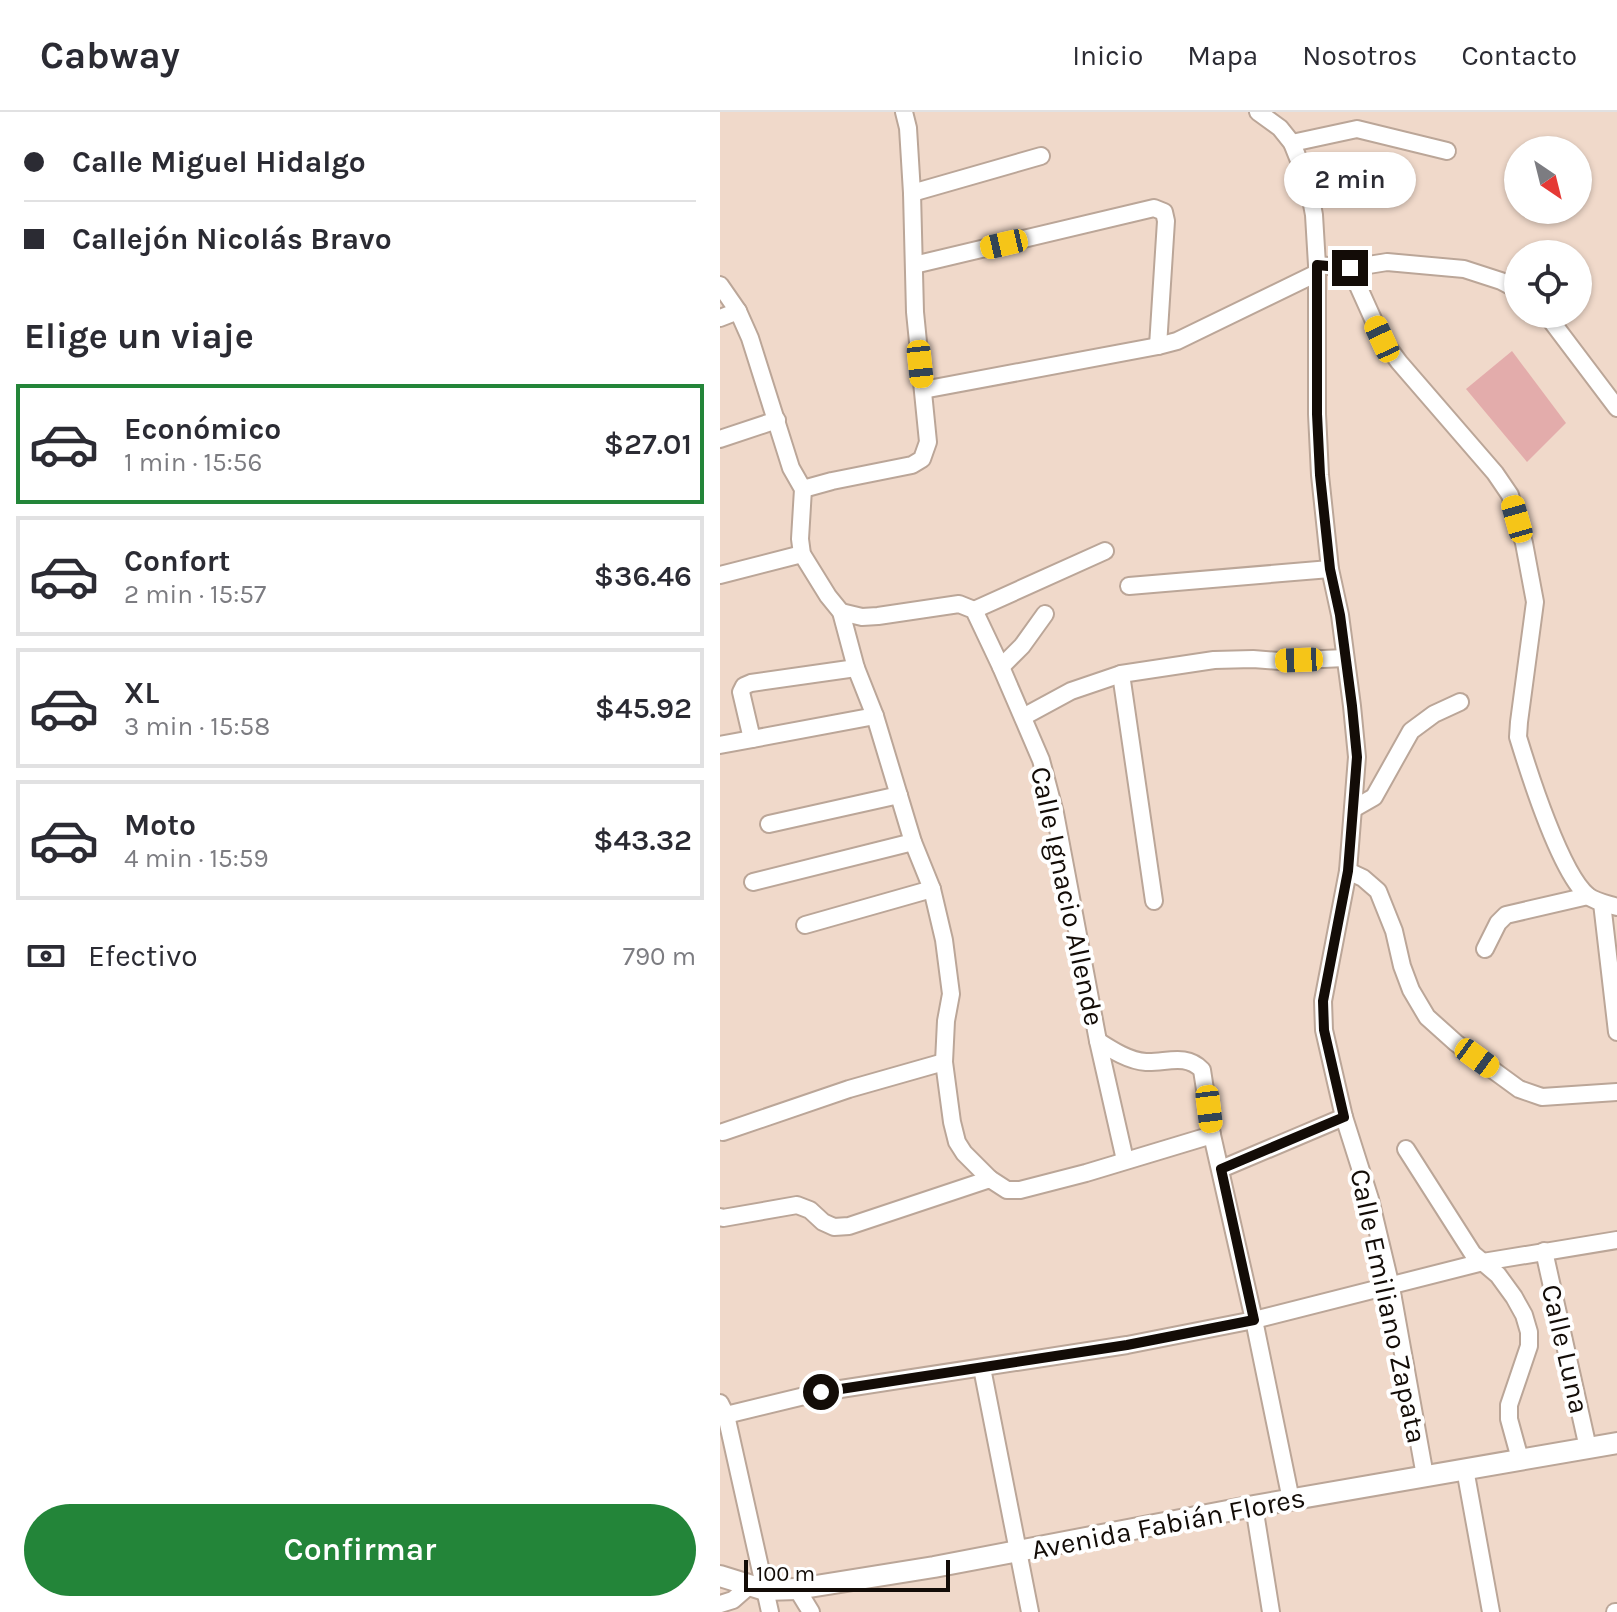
<!DOCTYPE html>
<html lang="es">
<meta charset="utf-8">
<style>
body{margin:0;font-family:Karla,sans-serif;background:#f2f2f3;color:#2b2b33;height:100vh;display:flex;flex-direction:column;font-size:30px;white-space:nowrap}
*{box-sizing:border-box;margin:0}
p{font-size:26px;color:#7c7c81}
.icon{flex:none;width:44px;height:44px;fill:none;stroke:currentColor;stroke-width:2;stroke-linecap:round;stroke-linejoin:round}
.map{position:relative;flex:1;overflow:hidden}
.panel{display:flex;flex-direction:column;background:#fff;width:720px}
.panel>*{flex:none}
.top-card{display:grid;align-content:center;height:176px;padding:0 24px;background:#fff}
.needle{width:52px;rotate:145deg}
.fabs{position:absolute;left:784px;top:24px;display:grid;gap:16px}
.fabs a{display:grid;place-items:center;width:88px;height:88px;border-radius:50%;background:#fff;box-shadow:0 2px 6px #0004;font-size:40px}
.scale{position:absolute;left:24px;bottom:20px;width:206px;box-sizing:border-box;padding-left:8px;border:4px solid #130c07;border-top:0;font-size:22px;line-height:28px;white-space:nowrap;color:#130c07;-webkit-text-stroke:6px #fff;paint-order:stroke}
.end{position:absolute;width:36px;height:36px;margin:-18px;border:10px solid #130c07;background:#fff;box-shadow:0 0 0 4px #fff}
.from{border-radius:50%}
.bubble{position:absolute;height:56px;border-radius:28px;background:#fff;box-shadow:0 2px 6px #0004;font-size:26px;font-weight:600;line-height:56px;text-align:center}
.car{position:absolute;width:24px;height:48px;margin:-24px -12px;border-radius:10px;box-shadow:0 0 6px 2px #0007;background:linear-gradient(#f5c518 24%,#345 0 40%,#f5c518 0 76%,#345 0 86%,#f5c518 0)}
.top-card b{display:flex;align-items:center;gap:28px;height:76px;font-size:30px}
.top-card b+b{border-top:2px solid #e1e1e2}
.top-card i{width:20px;height:20px;background:#2b2b33}
ul{padding:0;list-style:none}
li{display:flex;align-items:center;gap:24px;height:120px;margin:0 16px 12px;padding:0 8px;border:4px solid #e1e1e2;border-radius:0px}
li div{flex:1}
li b{display:block;font-size:30px}
li em{font-style:normal;font-weight:600}
li.on{border-color:#238539}
li>.icon{width:72px;height:72px;stroke-width:1.5}
h2{padding:0 24px;font-size:36px;line-height:96px}
.pay{display:flex;align-items:center;gap:20px;height:88px;padding:0 24px;font-size:30px}
.pay p{margin-inline-start:auto}
.primary-button{display:flex;gap:16px;margin-top:auto;padding:16px 24px}
.primary-button a{flex:1;height:92px;border-radius:48px;background:#238539;color:#fff;font-size:32px;font-weight:600;line-height:92px;text-align:center}
header{display:flex;align-items:center;gap:48px;box-sizing:border-box;height:112px;padding:0 40px;background:#fff;border-bottom:2px solid #e1e1e2}
header strong{font-size:38px}
nav{display:flex;gap:44px;margin-inline-start:auto;font-size:28px}
main{display:flex;flex:1;min-height:0}
.map>svg:first-child{display:block}
.green{fill:#e3acab}
.lines{fill:none;stroke-linecap:round;stroke-linejoin:round}
.minor-casing{stroke:#bba698;stroke-width:20}
.major-casing{stroke:#bba698;stroke-width:24}
.minor{stroke:#fff;stroke-width:16}
.major{stroke:#fff;stroke-width:20}
.route{stroke:#130c07;stroke-width:10}
.labels{text-anchor:middle;stroke-width:8;stroke-linejoin:round;paint-order:stroke}
.street-label{font-size:28px;fill:#130c07;stroke:#fff}
</style>
<header>
<strong>Cabway</strong>
<nav><a>Inicio</a><a>Mapa</a><a>Nosotros</a><a>Contacto</a></nav>
</header>
<main>
<section class="panel">
<div class="top-card">
<b><i class="from"></i>Calle Miguel Hidalgo</b>
<b><i></i>Callejón Nicolás Bravo</b>
</div>
<h2>Elige un viaje</h2>
<ul>
<li class="on"><svg class="icon" aria-label="car" viewBox="0 0 24 24"><path d="M5 17H2v-5l4-1 3-4h7l3 4 3 1v5h-3M9 17h6M6 11h13"/><circle cx="7" cy="17" r="2"/><circle cx="17" cy="17" r="2"/></svg><div><b>Económico</b><p>1 min · 15:56</p></div><em>$27.01</em></li>
<li><svg class="icon" aria-label="car" viewBox="0 0 24 24"><path d="M5 17H2v-5l4-1 3-4h7l3 4 3 1v5h-3M9 17h6M6 11h13"/><circle cx="7" cy="17" r="2"/><circle cx="17" cy="17" r="2"/></svg><div><b>Confort</b><p>2 min · 15:57</p></div><em>$36.46</em></li>
<li><svg class="icon" aria-label="car" viewBox="0 0 24 24"><path d="M5 17H2v-5l4-1 3-4h7l3 4 3 1v5h-3M9 17h6M6 11h13"/><circle cx="7" cy="17" r="2"/><circle cx="17" cy="17" r="2"/></svg><div><b>XL</b><p>3 min · 15:58</p></div><em>$45.92</em></li>
<li><svg class="icon" aria-label="car" viewBox="0 0 24 24"><path d="M5 17H2v-5l4-1 3-4h7l3 4 3 1v5h-3M9 17h6M6 11h13"/><circle cx="7" cy="17" r="2"/><circle cx="17" cy="17" r="2"/></svg><div><b>Moto</b><p>4 min · 15:59</p></div><em>$43.32</em></li>
</ul>
<div class="pay"><svg class="icon" aria-label="cash" viewBox="0 0 24 24"><path d="M3 7h18v10H3z"/><circle cx="12" cy="12" r="2"/></svg>Efectivo<p>790 m</p></div>
<div class="primary-button"><a>Confirmar</a></div>
</section>
<div class="map">
<svg width="897" height="1500" viewBox="0 0 897 1500">
<rect width="100%" height="100%" fill="#f0d9ca"/>
<!-- green -->
<polygon class="green" points="792,239 846,311 807,350 746,277"/>
<g class="lines">
<!-- minor casing -->
<g class="minor-casing">
<g id="minor">
<polyline points="538,0 560,16 572,31 588,71 594,103 597,153 597,302 600,363 610,457 620,503 632,594 637,645 628,759 603,889 604,918 624,1005 650,1087 671,1175 705,1364"/>
<polyline points="572,31 637,17 727,39"/>
<polyline points="192,81 321,44"/>
<polyline points="194,153 434,96 444,100 446,109 438,234"/>
<polyline points="597,153 630,156 667,150 744,157 781,169 798,178"/>
<path d="M630,156L662,227L679,250L775,361L790,383L804,431L815,490L799,610L798,625C809,661 841,762 868,784C876,790 888,792 897,795"/>
<polyline points="0,173 18,199 30,226 71,356 83,377 80,427 82,442 108,484 121,500 136,556 155,604 193,730 212,777 224,828 231,882 226,909 224,950 232,1010 237,1030 244,1041 270,1067"/>
<polyline points="826,202 897,296"/>
<polyline points="0,206 18,199"/>
<polyline points="203,278 438,234 457,229 597,161"/>
<polyline points="0,327 57,308"/>
<polyline points="83,377 112,369 192,353 202,347 208,330 195,200 192,81 188,16 184,0"/>
<polyline points="0,463 82,442"/>
<polyline points="409,474 610,457"/>
<polyline points="254,498 385,439"/>
<polyline points="121,500 142,505 158,504 239,492 254,498 281,555 321,648 335,701 378,929 405,1048"/>
<polyline points="281,555 302,534 325,502"/>
<polyline points="401,562 434,789"/>
<polyline points="303,605 351,579 401,562 494,548 533,547 559,549 625,546"/>
<polyline points="32,627 21,580 24,574 31,571 136,556"/>
<polyline points="0,633 155,604"/>
<polyline points="633,697 654,685 691,619 714,602 740,590"/>
<polyline points="49,712 179,683"/>
<polyline points="628,759 643,766 658,779 674,819 682,854 691,878 707,905 736,931 799,977 822,985 897,980"/>
<polyline points="33,770 193,730"/>
<polyline points="882,791 897,920"/>
<polyline points="85,813 212,777"/>
<polyline points="765,837 778,811 786,803 868,784"/>
<path d="M378,929C392,938 409,949 426,950C446,951 466,941 482,958L492,1023L534,1208L571,1388"/>
<polyline points="3,1020 129,977 224,950"/>
<polyline points="686,1037 753,1142 778,1163 794,1185 804,1203 809,1220 809,1234 789,1293 789,1307 800,1347"/>
<polyline points="501,1057 624,1005"/>
<polyline points="0,1105 3,1106 77,1093 90,1098 103,1110 114,1115 129,1114 270,1067 287,1078 300,1078 366,1061 492,1023"/>
<polyline points="824,1139 868,1336"/>
<polyline points="262,1256 310,1500"/>
<polyline points="0,1291 6,1303 50,1500"/>
<polyline points="6,1303 101,1280 407,1233 534,1208 763,1150 897,1128"/>
<polyline points="745,1357 771,1500"/>
<polyline points="534,1394 551,1500"/>
<polyline points="77,1477 91,1500"/>
<polyline points="0,1492 13,1488 29,1474"/>
<polyline points="895,1500 897,1500"/>
</g>
</g>
<!-- major casing -->
<g class="major-casing">
<polyline id="major" points="0,1464 45,1478 77,1477 214,1455 534,1394 897,1331"/>
</g>
<!-- minor -->
<use href="#minor" class="minor"/>
<!-- major -->
<use href="#major" class="major"/>
</g>
<g class="lines">
<!-- route -->
<polyline class="route" points="101,1280 407,1233 534,1208 501,1057 624,1005 604,918 603,889 628,759 637,645 632,594 620,503 610,457 600,363 597,302 597,153 630,156"/>
</g>
<g class="labels">
<!-- street labels -->
<g class="street-label">
<text transform="translate(348 784) rotate(78)" y="10">Calle Ignacio Allende</text>
<text transform="translate(669 1194) rotate(78)" y="10">Calle Emiliano Zapata</text>
<text transform="translate(846 1237) rotate(77)" y="10">Calle Luna</text>
<text transform="translate(448 1411) rotate(-11)" y="10">Avenida Fabián Flores</text>
</g>
</g>
</svg>
<div class="fabs">
<a><svg class="needle" viewBox="-14 -14 28 28"><path d="M0-13l5 13h-10z" fill="#e53935"/><path d="M0 13l5-13h-10z" fill="#7c7c81"/></svg></a>
<a><svg class="icon" aria-label="locate" viewBox="0 0 24 24"><circle cx="12" cy="12" r="6"/><path d="M12 2v4M12 18v4M2 12h4M18 12h4"/></svg></a>
</div>
<div class="scale">100 m</div>
<i class="end from" style="left:101px;top:1280px"></i>
<i class="end" style="left:630px;top:156px"></i>
<div class="bubble" style="left:564px;top:40px;width:132px">2 min</div>
<i class="car" style="left:284px;top:132px;rotate:257deg"></i>
<i class="car" style="left:662px;top:227px;rotate:335deg"></i>
<i class="car" style="left:200px;top:252px;rotate:174deg"></i>
<i class="car" style="left:797px;top:407px;rotate:344deg"></i>
<i class="car" style="left:579px;top:548px;rotate:268deg"></i>
<i class="car" style="left:757px;top:946px;rotate:126deg"></i>
<i class="car" style="left:489px;top:997px;rotate:173deg"></i>
</div>
</main>
